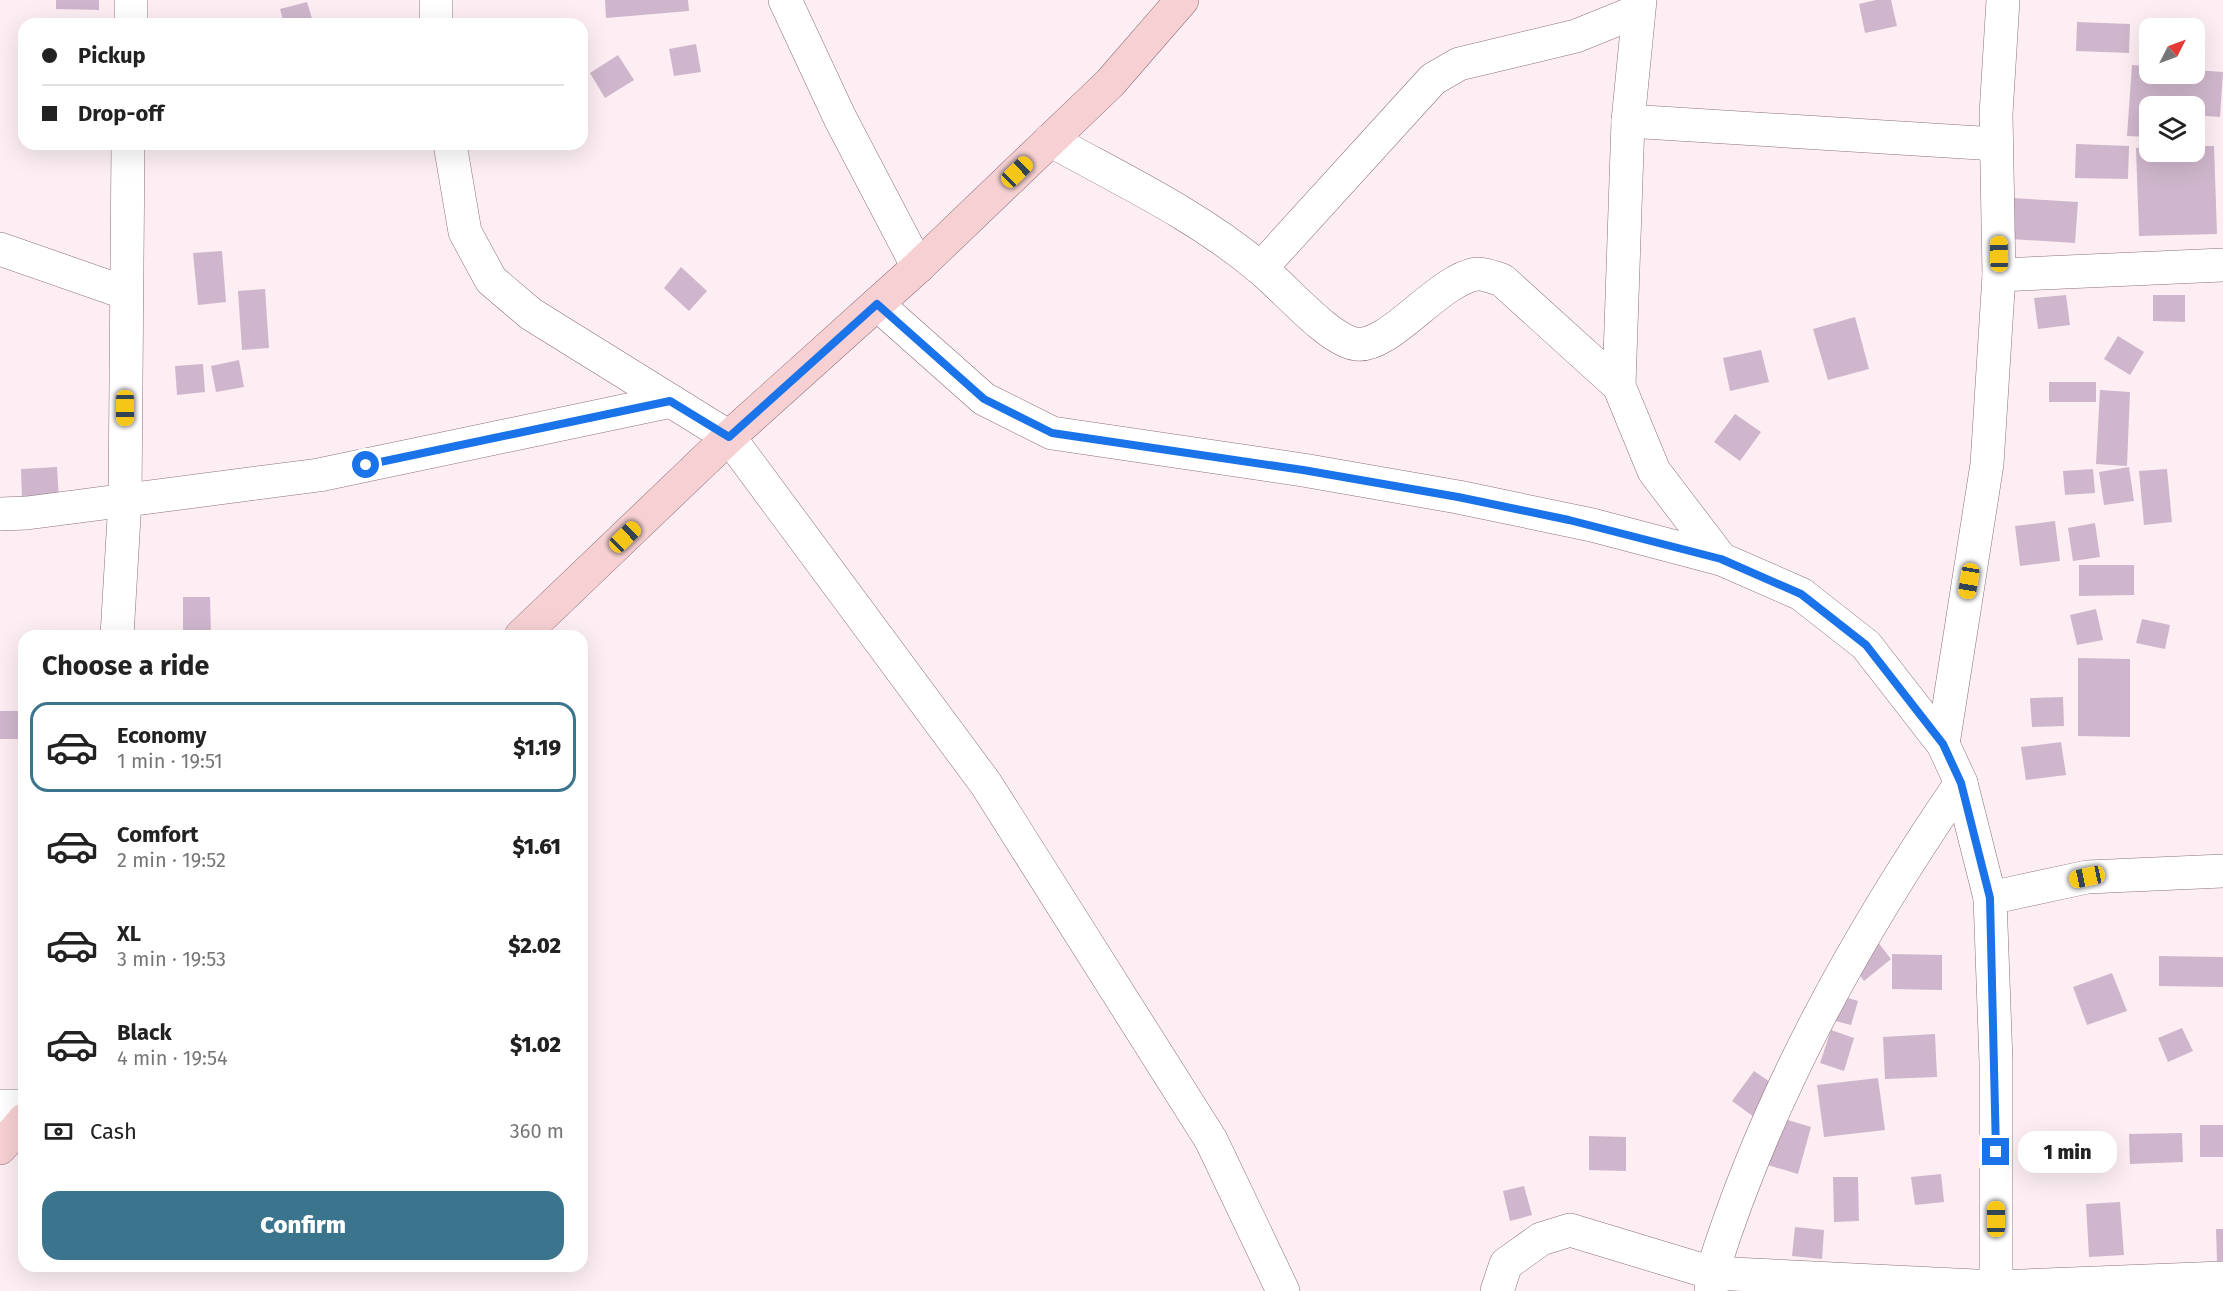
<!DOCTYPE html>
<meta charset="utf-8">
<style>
body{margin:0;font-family:"Fira Sans",sans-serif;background:#f6f6f6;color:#222;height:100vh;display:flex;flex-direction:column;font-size:22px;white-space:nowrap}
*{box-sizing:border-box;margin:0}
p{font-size:20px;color:#767676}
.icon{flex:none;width:33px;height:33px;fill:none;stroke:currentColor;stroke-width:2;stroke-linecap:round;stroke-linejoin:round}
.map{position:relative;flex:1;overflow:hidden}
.side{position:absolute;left:18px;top:630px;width:570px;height:642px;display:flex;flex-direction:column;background:#fff;border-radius:18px;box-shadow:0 6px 24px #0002}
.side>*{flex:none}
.top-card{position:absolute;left:18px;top:18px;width:570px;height:132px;border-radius:18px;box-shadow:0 6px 24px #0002;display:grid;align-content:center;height:132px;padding:0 24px;background:#fff}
.needle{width:39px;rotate:48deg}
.controls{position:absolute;left:2139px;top:18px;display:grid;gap:12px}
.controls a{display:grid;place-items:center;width:66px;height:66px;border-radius:12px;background:#fff;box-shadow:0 6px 24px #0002;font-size:30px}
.end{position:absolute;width:27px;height:27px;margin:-14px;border:8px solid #1a73e8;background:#fff;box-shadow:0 0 0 3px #fff}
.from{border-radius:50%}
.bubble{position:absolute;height:42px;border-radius:18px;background:#fff;box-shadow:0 6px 24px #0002;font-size:20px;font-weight:800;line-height:42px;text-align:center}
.car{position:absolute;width:18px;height:36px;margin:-18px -9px;border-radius:8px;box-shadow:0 0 4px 2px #0007;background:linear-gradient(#f5c518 24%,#345 0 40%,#f5c518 0 76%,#345 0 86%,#f5c518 0)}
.top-card b{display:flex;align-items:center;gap:21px;height:57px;font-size:22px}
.top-card b+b{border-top:2px solid #e0e0e0}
.top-card i{width:15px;height:15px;background:#222}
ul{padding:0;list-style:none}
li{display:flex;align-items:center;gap:18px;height:90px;margin:0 12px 9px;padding:0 12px;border:3px solid transparent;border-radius:18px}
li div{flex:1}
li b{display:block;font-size:22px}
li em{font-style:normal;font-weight:800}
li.selected{border-color:#3a748d}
li>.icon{width:54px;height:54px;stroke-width:1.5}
h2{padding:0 24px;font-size:27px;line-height:72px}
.pay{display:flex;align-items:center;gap:15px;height:66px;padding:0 24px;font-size:22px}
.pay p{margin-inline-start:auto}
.cta{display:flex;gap:12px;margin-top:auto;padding:12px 24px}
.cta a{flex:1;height:69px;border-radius:18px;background:#3a748d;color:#fff;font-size:24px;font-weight:800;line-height:69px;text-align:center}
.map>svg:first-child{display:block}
.building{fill:#cfb6cc}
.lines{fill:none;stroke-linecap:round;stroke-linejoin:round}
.minor-casing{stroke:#8d707b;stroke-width:34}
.secondary-casing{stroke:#8d707b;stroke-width:34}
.minor{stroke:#fff;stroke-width:33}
.secondary{stroke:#f6d0d2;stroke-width:33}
.route{stroke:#1a73e8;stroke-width:8}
</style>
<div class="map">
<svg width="2223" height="1291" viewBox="0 0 2223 1291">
<rect width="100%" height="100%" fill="#fceef3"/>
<!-- building -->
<g class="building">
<polygon points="56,0 99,0 99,10 56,9"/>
<polygon points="605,0 688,0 689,11 606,18"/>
<polygon points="1876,0 1891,0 1897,26 1865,33 1859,4"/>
<polygon points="307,2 313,22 284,24 280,9"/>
<polygon points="2077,22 2130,24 2129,53 2076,51"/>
<polygon points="696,44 701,72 674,76 669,49"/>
<polygon points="618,55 634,80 605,98 590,73"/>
<polygon points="2132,65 2150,66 2150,74 2194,74 2194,70 2223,72 2220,117 2194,115 2194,106 2150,106 2150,137 2127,136"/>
<polygon points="2076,144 2129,146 2128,179 2075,178"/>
<polygon points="2194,146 2214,146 2217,234 2139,236 2136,148 2150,147 2150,152 2194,152"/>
<polygon points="1998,197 2078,202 2075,243 1995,238"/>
<polygon points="222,251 226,302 198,305 193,253"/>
<polygon points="681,267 707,291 689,311 664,288"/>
<polygon points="265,289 269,348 242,350 238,291"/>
<polygon points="2066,295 2070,325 2038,329 2034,298"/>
<polygon points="2153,295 2185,295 2185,322 2153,321"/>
<polygon points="1855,317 1869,369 1828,380 1813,329"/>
<polygon points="2118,336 2144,352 2130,375 2104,359"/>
<polygon points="1761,350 1769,382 1730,391 1723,358"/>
<polygon points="239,360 244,387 216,392 211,366"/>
<polygon points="203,364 205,392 177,395 175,366"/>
<rect x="2049" y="382" width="47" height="20"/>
<polygon points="2100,390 2130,392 2127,466 2096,464"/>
<polygon points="1735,414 1761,432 1740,461 1714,442"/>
<polygon points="57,467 59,499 22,499 21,469"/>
<polygon points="2129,467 2134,501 2104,505 2099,472"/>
<polygon points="2093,469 2095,493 2065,495 2063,471"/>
<polygon points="2167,469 2172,522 2144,525 2139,471"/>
<polygon points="2055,521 2060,561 2020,566 2015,526"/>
<polygon points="2095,523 2100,557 2073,561 2068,528"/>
<polygon points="2079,565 2134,565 2134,595 2079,596"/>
<polygon points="183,597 210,597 211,636 183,636"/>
<polygon points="2096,609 2103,640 2077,645 2070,615"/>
<polygon points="2142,619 2170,625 2165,649 2136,643"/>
<polygon points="2078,658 2130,659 2130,737 2078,736"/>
<polygon points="2063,697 2064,726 2032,727 2030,698"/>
<rect x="0" y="711" width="24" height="28"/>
<polygon points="2061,742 2066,775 2026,780 2021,747"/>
<polygon points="1870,932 1891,959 1864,981 1843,952"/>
<polygon points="1892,954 1942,955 1942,990 1892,989"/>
<polygon points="2159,956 2223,957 2223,987 2159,986"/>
<polygon points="2112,973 2127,1011 2087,1025 2073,987"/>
<polygon points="1831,993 1858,1001 1851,1025 1824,1018"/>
<polygon points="2182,1028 2193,1051 2168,1062 2158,1038"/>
<polygon points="1831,1030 1854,1038 1844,1071 1820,1063"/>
<polygon points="1935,1034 1937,1077 1885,1079 1883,1037"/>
<polygon points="1754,1071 1776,1086 1754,1117 1732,1101"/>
<polygon points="1878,1078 1885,1130 1824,1137 1817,1085"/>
<polygon points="1775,1116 1811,1127 1798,1174 1761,1163"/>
<rect x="2200" y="1125" width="23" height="32"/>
<polygon points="2182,1133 2183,1162 2130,1164 2129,1134"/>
<polygon points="1589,1136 1626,1137 1626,1171 1589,1170"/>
<polygon points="1941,1174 1944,1202 1915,1205 1911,1177"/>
<polygon points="1833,1177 1858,1177 1859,1221 1834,1222"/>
<polygon points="1524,1186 1532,1215 1510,1221 1503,1191"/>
<polygon points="2120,1202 2124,1255 2089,1257 2086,1204"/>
<polygon points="1795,1227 1824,1230 1822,1259 1792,1256"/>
<polygon points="2216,1229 2223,1229 2223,1262 2217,1262"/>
</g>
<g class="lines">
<!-- minor casing -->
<g class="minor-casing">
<g id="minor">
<polyline points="436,0 436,24"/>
<polyline points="785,0 840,118 918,267"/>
<polyline points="1640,0 1628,121 1619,386 1654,471 1721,559 1801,594 1866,645 1943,744 1961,783 1990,898 1996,1062 1996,1291"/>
<polyline points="131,24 131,0"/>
<polyline points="1628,121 1996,144"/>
<path d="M1050,140C1122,180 1197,215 1260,268C1283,286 1328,340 1356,344C1389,349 1437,281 1476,274C1483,273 1495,278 1502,280L1619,386"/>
<polyline points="450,144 465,232 491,280 531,314 729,437 986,784 1211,1140 1283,1291"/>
<polyline points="0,249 126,293"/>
<polyline points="1261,268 1433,79 1459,64 1576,36 1638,11"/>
<polyline points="1999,275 2223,265"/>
<polyline points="877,304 984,399 1052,433 1303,470 1458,497 1592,525 1721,559"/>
<polyline points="0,514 27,513 319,475 671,401"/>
<polyline points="117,636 125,500 128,144"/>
<polyline points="1943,744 1987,464 1999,275 1996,114 2003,0"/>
<polyline points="1990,898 2087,877 2223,871"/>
<polyline points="0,1106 24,1106"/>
<path d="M1497,1291L1506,1264L1541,1239L1570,1230L1712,1273C1767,1096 1857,935 1961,783"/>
<polyline points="1711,1291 1712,1273 1996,1287 2223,1278"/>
</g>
</g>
<!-- secondary casing -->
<g class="secondary-casing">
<g id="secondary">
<polyline points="521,636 729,437 918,267 1110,83 1182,0"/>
<polyline points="0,1148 24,1120"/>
</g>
</g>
<!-- minor -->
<use href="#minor" class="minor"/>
<!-- secondary -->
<use href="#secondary" class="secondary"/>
</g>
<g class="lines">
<!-- route -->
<polyline class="route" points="366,465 670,401 729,437 877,304 984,399 1052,433 1303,470 1458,497 1569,520 1721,559 1801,594 1866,645 1943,744 1961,783 1990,898 1996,1152"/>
</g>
</svg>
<div class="controls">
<a><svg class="needle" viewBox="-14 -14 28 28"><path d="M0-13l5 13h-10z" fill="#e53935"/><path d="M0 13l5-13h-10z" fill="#767676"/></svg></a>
<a><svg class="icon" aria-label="layers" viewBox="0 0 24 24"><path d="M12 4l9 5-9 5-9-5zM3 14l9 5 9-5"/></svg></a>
</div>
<i class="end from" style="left:366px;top:465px"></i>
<i class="end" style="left:1996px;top:1152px"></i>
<div class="bubble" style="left:2018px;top:1131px;width:99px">1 min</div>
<i class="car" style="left:1017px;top:172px;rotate:46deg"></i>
<i class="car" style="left:1999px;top:254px;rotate:359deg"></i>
<i class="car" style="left:125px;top:408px;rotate:180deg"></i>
<i class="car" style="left:625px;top:537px;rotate:46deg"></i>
<i class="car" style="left:1969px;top:581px;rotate:189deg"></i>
<i class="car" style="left:2087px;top:877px;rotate:258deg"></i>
<i class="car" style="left:1996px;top:1219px;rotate:0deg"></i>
<div class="top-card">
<b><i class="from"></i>Pickup</b>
<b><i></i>Drop-off</b>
</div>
<section class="side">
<h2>Choose a ride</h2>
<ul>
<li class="selected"><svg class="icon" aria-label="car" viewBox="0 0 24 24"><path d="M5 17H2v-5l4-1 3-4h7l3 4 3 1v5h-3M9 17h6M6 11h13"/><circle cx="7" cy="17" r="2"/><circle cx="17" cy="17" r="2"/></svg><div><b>Economy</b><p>1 min · 19:51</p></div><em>$1.19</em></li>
<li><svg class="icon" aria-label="car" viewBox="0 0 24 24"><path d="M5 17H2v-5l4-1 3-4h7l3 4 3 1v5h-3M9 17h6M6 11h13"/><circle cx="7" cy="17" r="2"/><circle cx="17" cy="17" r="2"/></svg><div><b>Comfort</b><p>2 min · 19:52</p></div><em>$1.61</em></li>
<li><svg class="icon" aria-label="car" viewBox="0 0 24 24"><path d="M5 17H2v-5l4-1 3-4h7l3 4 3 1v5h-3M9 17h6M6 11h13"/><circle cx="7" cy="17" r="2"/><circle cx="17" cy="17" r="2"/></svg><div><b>XL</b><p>3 min · 19:53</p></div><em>$2.02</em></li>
<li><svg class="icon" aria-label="car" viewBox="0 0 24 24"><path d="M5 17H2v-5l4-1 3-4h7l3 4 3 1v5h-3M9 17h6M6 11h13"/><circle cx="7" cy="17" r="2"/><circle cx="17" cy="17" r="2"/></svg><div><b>Black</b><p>4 min · 19:54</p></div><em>$1.02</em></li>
</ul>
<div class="pay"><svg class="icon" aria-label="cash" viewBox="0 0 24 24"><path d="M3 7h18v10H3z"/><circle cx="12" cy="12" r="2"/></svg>Cash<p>360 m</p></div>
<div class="cta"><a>Confirm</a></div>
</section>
</div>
